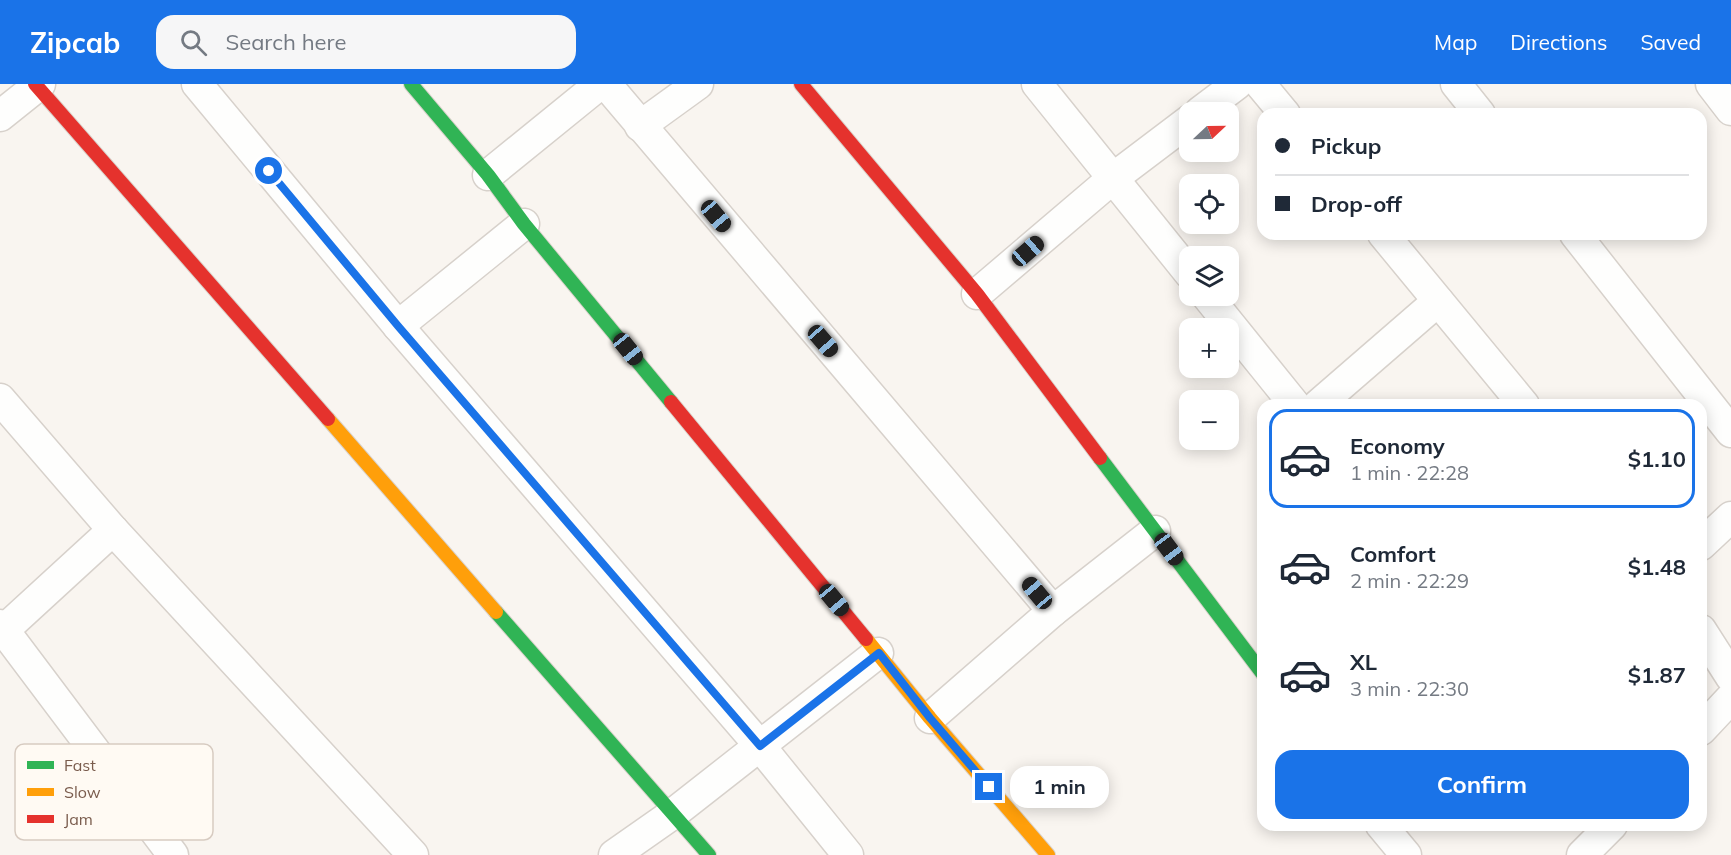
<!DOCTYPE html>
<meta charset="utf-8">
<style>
body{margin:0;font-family:Mulish,sans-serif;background:#f6f6f7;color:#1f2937;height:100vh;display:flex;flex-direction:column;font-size:22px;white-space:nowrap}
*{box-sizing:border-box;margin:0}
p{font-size:20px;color:#747a83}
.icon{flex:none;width:33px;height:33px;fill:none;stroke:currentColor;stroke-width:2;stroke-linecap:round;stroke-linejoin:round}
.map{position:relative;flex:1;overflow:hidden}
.sheet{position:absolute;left:1257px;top:315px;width:450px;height:432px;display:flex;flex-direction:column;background:#fff;border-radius:18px;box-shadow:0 3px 15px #0003}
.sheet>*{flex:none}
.top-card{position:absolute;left:1257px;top:24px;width:450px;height:132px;border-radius:18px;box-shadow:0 3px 15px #0003;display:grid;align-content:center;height:132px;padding:0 18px;background:#fff}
.needle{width:39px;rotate:68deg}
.fabs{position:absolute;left:1179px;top:18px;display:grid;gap:12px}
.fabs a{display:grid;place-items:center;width:60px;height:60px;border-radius:12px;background:#fff;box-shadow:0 3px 15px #0003;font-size:30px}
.end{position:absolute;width:27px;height:27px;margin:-14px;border:8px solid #1a73e8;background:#fff;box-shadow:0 0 0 3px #fff}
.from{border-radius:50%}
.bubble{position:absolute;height:42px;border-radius:18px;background:#fff;box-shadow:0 3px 15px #0003;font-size:20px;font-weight:700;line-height:42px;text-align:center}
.car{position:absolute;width:18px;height:36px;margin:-18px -9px;border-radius:8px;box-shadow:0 0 4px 2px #0007;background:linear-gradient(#222 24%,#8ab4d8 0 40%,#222 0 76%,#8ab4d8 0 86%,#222 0)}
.top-card b{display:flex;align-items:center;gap:21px;height:57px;font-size:22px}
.top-card b+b{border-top:2px solid #e0e1e3}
.top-card i{width:15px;height:15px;background:#1f2937}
ul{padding:10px 0 0;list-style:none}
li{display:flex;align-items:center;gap:18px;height:99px;margin:0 12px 9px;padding:0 6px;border:3px solid transparent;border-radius:18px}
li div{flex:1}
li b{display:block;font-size:22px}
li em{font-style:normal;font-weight:700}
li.on{border-color:#1a73e8}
li>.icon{width:54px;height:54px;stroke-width:1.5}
.button{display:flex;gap:12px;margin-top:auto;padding:12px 18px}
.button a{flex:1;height:69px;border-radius:18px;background:#1a73e8;color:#fff;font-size:24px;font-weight:700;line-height:69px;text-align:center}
header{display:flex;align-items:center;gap:36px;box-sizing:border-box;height:84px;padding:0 30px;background:#1a73e8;color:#fff}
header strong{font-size:28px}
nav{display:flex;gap:33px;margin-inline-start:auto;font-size:21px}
.search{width:420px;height:54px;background:#f6f6f7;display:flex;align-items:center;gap:15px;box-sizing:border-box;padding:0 21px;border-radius:18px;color:#747a83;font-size:22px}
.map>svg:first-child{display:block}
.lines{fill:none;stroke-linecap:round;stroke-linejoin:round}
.street-casing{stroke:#d7d1cb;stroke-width:33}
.fast-casing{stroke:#d9d2cb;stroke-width:16}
.slow-casing{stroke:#d9d2cb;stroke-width:16}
.jam-casing{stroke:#d9d2cb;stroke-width:16}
.street{stroke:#fefefd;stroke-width:30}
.fast{stroke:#30b455;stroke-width:14}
.slow{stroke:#ff9f0a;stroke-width:14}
.jam{stroke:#e5322d;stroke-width:14}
.route{stroke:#1a73e8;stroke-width:8}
.key{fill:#fffaf3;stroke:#d7cbc1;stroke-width:1.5}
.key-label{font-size:16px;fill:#7a5c4d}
</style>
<header>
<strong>Zipcab</strong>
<div class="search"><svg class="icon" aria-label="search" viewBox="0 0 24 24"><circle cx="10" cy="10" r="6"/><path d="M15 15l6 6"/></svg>Search here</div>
<nav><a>Map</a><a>Directions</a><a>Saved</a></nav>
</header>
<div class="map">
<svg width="1731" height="771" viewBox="0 0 1731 771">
<rect width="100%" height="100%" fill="#f9f5f0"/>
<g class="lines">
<!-- street casing -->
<g class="street-casing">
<g id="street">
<polyline points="197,0 398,242 760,662 848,771"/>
<polyline points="606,0 1053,527"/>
<polyline points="1037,0 1190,190"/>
<polyline points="1260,0 1285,30"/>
<polyline points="1456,0 1480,30"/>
<polyline points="1711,0 1731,26"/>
<polyline points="1200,28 1237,0"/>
<polyline points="0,32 40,0"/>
<polyline points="640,42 698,0"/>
<polyline points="488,91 600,0"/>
<polyline points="1383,150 1524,321"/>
<polyline points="1575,150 1731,348"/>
<polyline points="977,210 1112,95 1190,36"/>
<polyline points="1207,212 1295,321"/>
<polyline points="398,242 524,140"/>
<polyline points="0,315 113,446 413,771"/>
<polyline points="1318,321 1438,217"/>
<polyline points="1701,461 1731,433"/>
<polyline points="0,541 173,771"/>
<polyline points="4,546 113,446"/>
<polyline points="1701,546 1731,593"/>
<polyline points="930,634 1053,527 1155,447"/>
<polyline points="1701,646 1731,614"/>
<polyline points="1381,741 1406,771"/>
<polyline points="614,771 674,729 878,569"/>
<polyline points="1582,771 1612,741"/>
</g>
</g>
<!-- fast casing -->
<g class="fast-casing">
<g id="fast">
<polyline points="411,0 488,91 524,140 671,318"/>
<polyline points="1100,374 1263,590"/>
<polyline points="496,528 709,771"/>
</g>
</g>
<!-- slow casing -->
<g class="slow-casing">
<g id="slow">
<polyline points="328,335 496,528"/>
<polyline points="866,555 930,634 1048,771"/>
</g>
</g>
<!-- jam casing -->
<g class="jam-casing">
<g id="jam">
<polyline points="35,0 328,335"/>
<polyline points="801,0 977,210 1100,374"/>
<polyline points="671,318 866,555"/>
</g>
</g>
<!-- street -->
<use href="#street" class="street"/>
<!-- fast -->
<use href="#fast" class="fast"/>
<!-- slow -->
<use href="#slow" class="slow"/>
<!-- jam -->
<use href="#jam" class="jam"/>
</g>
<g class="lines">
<!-- route -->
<polyline class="route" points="269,87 398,242 760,662 879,569 930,634 989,703"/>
</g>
<!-- legend -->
<rect x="15" y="660" width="198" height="96" rx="9" class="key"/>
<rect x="27" y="677" width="27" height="8" fill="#30b455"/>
<rect x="27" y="704" width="27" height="8" fill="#ff9f0a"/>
<rect x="27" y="731" width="27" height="8" fill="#e5322d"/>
<g class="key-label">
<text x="64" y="687">Fast</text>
<text x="64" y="714">Slow</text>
<text x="64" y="741">Jam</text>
</g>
</svg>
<div class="fabs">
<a><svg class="needle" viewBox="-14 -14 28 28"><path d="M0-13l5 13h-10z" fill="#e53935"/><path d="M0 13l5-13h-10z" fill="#747a83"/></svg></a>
<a><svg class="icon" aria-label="locate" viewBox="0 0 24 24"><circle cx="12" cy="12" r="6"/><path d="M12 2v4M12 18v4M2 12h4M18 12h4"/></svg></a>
<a><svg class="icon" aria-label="layers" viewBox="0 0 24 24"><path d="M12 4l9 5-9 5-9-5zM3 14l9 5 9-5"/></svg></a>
<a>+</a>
<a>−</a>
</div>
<i class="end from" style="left:269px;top:87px"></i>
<i class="end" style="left:989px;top:703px"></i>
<div class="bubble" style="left:1010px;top:682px;width:99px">1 min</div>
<i class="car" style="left:716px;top:132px;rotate:140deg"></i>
<i class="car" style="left:1028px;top:167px;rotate:49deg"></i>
<i class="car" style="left:823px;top:257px;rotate:139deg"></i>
<i class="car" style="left:628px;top:265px;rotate:141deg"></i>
<i class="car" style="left:1169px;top:465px;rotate:143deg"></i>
<i class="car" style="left:1037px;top:509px;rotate:320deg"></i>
<i class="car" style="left:834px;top:516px;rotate:140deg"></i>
<div class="top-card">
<b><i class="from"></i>Pickup</b>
<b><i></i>Drop-off</b>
</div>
<section class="sheet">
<ul>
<li class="on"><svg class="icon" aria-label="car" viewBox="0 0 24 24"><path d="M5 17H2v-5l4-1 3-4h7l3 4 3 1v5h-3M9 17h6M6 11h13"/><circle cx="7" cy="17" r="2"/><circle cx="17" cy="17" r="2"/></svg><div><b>Economy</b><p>1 min · 22:28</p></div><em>$1.10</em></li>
<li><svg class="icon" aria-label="car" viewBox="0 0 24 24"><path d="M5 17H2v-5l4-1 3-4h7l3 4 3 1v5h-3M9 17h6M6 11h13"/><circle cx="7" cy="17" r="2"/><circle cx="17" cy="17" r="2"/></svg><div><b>Comfort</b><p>2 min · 22:29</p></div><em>$1.48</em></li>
<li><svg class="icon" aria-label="car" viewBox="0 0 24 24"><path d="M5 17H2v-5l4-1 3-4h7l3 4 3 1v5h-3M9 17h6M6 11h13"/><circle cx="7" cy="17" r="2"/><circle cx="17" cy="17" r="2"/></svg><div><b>XL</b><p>3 min · 22:30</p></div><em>$1.87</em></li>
</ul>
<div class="button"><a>Confirm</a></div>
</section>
</div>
